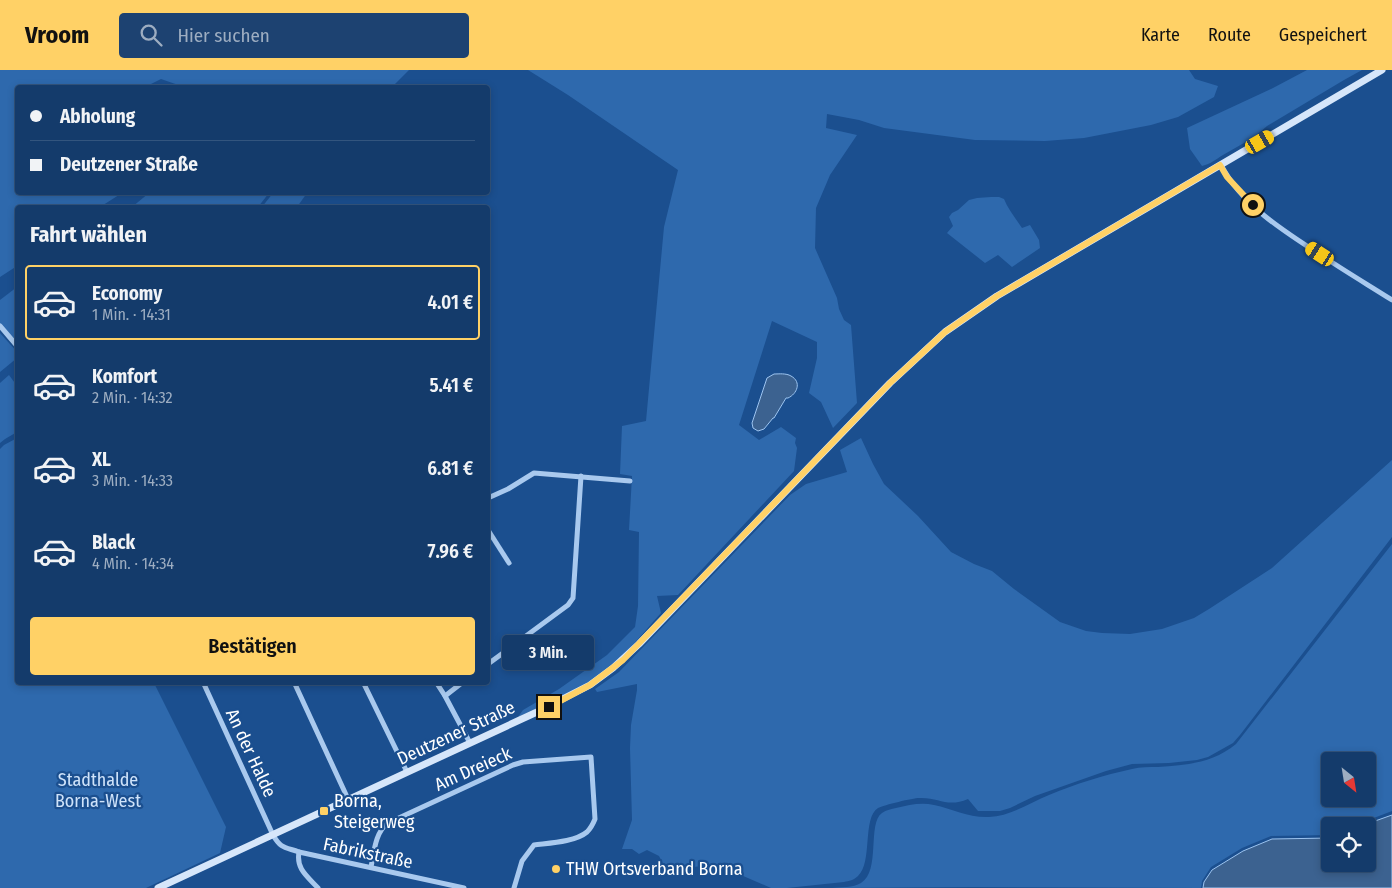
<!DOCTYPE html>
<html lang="de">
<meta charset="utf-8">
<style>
body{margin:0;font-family:"Fira Sans Condensed",sans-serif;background:#1d4271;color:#f1f3f6;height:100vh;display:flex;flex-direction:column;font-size:19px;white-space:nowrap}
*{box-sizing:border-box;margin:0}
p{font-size:16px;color:#9dadc1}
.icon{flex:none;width:28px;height:28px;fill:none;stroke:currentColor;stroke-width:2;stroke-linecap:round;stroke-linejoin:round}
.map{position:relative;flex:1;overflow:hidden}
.drawer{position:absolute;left:15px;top:135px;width:475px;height:480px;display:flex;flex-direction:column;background:#143b6b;border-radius:5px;box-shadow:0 2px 8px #0003,0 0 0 1px #33557e}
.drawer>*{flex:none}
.hud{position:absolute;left:15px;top:15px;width:475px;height:110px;border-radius:5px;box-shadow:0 2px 8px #0003,0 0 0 1px #33557e;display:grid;align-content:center;height:110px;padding:0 15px;background:#143b6b}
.needle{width:32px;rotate:150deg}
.controls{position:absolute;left:1321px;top:682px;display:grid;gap:10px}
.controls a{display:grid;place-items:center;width:55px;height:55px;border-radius:5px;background:#143b6b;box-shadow:0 2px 8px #0003,0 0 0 1px #33557e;font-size:25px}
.end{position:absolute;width:22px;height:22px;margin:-11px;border:6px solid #ffd166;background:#111;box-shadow:0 0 0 2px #111}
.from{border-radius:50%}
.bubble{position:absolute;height:35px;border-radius:5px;background:#143b6b;box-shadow:0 2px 8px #0003,0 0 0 1px #33557e;font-size:16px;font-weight:600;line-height:35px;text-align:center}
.car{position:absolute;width:15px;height:30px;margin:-15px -8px;border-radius:6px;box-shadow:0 0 4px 1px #0007;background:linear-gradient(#f5c518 24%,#345 0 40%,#f5c518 0 76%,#345 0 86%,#f5c518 0)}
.hud b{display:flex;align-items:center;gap:18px;height:48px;font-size:19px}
.hud b+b{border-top:1px solid #33557e}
.hud i{width:12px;height:12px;background:#f1f3f6}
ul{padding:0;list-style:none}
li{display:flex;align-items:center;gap:15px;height:75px;margin:0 10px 8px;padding:0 5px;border:2px solid transparent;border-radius:5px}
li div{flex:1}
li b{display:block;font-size:19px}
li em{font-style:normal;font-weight:600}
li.on{border-color:#ffd166}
li>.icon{width:45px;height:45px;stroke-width:1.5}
h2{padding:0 15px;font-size:22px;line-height:60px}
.cta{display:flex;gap:10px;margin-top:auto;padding:10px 15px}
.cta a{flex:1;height:58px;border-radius:5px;background:#ffd166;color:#111;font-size:20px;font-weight:600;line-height:58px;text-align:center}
header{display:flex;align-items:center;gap:30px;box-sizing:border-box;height:70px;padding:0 25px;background:#ffd166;color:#111}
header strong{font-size:24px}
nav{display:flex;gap:28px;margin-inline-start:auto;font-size:18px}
.search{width:350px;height:45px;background:#1d4271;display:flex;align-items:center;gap:12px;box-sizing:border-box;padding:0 18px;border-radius:5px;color:#9dadc1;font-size:19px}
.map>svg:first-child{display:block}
.green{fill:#2e69ad;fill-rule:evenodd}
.water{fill:#3c6290;stroke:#9cc4f0}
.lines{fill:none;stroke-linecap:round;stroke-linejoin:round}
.street{stroke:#a9c9ee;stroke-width:5}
.secondary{stroke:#d6e6fa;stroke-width:7}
.route{stroke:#ffd166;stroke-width:6}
.poi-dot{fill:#ffd166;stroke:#1b4f8f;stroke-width:2}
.labels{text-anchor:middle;stroke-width:4.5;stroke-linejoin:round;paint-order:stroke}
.street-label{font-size:18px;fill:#fff;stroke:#1b4f8f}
.park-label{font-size:18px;fill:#cfe3fa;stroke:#1b4f8f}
.poi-label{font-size:18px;fill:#fff;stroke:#1b4f8f;text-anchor:start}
</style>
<header>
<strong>Vroom</strong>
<div class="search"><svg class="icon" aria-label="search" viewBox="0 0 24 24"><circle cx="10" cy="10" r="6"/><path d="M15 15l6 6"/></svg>Hier suchen</div>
<nav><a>Karte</a><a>Route</a><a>Gespeichert</a></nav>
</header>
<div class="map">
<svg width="1392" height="818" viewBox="0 0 1392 818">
<rect width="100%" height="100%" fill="#1b4f8f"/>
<!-- green -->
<g class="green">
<polygon points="0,0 409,0 391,18 187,18 161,9 145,17 18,18 18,122 122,123 100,137 18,138 17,196 0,207"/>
<path d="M528,0H1189L1195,9L1218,16L1214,27L1178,47L1151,55L1084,68L1045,71L975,70L884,58L859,50L827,44L826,58L857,65L830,105L816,138L815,178L837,228L839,239L844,250L851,255L857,333L833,358L821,332L809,323L817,288V272L772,251L739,355L759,370L781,357L796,368L795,373L797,378L794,401L678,525L657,526L661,543C642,564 622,590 598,607C574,623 545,634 518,647L523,640L559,619L607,585L635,557L638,536L639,462L629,460L632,406L620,404L622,356L646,351L664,157L678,100L568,25Z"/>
<path d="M1307,0H1362L1344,10L1267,56C1254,69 1238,76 1223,85C1216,89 1211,94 1202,96L1190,79L1187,58L1273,18Z"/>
<polygon points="149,123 149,122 269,123 258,137 132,137"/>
<polygon points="273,123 274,122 307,123 297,137 262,137"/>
<path d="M991,127H999L1004,129C1008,139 1016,149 1022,158L1030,155L1039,170L1040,178L1012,197L998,185L985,193L947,163L953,156L949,147L952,143L958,140L969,130L977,128Z"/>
<polygon points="17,217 17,274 0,254 0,230"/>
<polygon points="0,263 18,283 17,288 0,302"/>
<polygon points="9,305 17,316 17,362 5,369 0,373 0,313"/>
<polygon points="17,368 18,612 154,613 226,757 220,783 146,818 0,818 0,379 4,375"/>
<path d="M861,368L873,394L884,414L918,446L951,482L974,494L992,501L1014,519L1060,552L1086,561L1102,563L1130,564L1162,559L1194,548L1209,539L1272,498L1392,390V467L1240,665L1233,673L1208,687L1197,690L1169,693L1132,694L1106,701L1035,726L1010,738L1000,741H978L968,729C947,738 939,727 919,728C913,728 884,735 878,738C862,748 873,792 858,806C854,810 849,811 844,812L787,818H771L734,802L725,794L693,797L687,802L672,801L665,798L659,786L647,780L639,784L632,779H622L632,750L630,678L631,655L637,620V614L597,622L595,619L619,602L790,425L806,414L847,402L840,380Z"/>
<path d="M1392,474V741L1353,756H1330V765L1271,766L1242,778L1211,797L1202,811L1201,818L974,817L832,818C841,817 853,818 861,813C881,801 867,753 882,743C886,740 892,739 896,738C909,735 921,732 934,735C953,739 969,748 989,747C1010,746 1030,733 1049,725C1075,714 1104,705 1132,699C1140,697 1150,697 1158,697C1187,695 1213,693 1236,674ZM1330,691H1368V729H1330Z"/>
</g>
<!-- water -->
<g class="water">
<path d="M774,304C779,304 786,303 791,306C802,312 797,324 788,328H786L774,348H773L764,359L758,361L753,358L752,353L767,308Z"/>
<polygon points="1392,745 1392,818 1203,818 1204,812 1212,800 1243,781 1272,769 1330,768 1330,794 1368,794 1368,756 1361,756"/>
</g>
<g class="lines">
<!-- street -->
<g class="street">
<path d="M1221,95C1243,137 1288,164 1327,189C1348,203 1370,216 1392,230"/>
<polyline points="0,256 18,277"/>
<polyline points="488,428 508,419 534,403 630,411"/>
<polyline points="488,460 509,493"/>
<polyline points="488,594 568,535 573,528 581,406"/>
<path d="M203,612L273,765C281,779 285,777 299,782L464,818"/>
<polyline points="294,612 348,729"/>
<polyline points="363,612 407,702"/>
<polyline points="436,612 445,626 470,673"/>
<polyline points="445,626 463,612"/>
<path d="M299,782C296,799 307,806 318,818"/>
<path d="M371,797C374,783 375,762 388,753L513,695L523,692L591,687L595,749C593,754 591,758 587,762C575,772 549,773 534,775L522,791L514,818"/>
</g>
<!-- secondary -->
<polyline class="secondary" points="158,818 537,642 590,615 613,598 639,574 890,313 945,262 997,226 1382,0"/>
</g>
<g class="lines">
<!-- route -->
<polyline class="route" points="549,637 590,615 623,590 890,313 945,262 997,226 1220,95 1227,107 1253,135"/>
</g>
<!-- markers -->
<g class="poi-dot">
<rect x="319" y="736" width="10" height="10" rx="2.5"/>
<circle cx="556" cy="799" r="5"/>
</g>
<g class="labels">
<!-- street labels -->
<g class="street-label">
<text transform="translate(456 663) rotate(-25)" y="6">Deutzener Straße</text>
<text transform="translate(251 683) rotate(65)" y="6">An der Halde</text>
<text transform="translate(473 699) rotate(-24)" y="6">Am Dreieck</text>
<text transform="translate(368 783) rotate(12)" y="6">Fabrikstraße</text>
</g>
<!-- park labels -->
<g class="park-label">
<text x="98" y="716">Stadthalde<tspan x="98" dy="21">Borna-West</tspan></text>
</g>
<!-- poi labels -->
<g class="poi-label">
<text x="334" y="737">Borna,<tspan x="334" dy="21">Steigerweg</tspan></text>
<text x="566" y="805">THW Ortsverband Borna</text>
</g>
</g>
</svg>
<div class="controls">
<a><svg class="needle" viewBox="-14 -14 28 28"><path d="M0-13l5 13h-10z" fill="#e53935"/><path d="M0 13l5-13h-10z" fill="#9dadc1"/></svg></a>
<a><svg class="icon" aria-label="locate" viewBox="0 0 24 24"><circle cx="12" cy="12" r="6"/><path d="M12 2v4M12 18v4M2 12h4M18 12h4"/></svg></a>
</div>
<i class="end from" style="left:1253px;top:135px"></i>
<i class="end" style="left:549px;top:637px"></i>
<div class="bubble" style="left:502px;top:565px;width:92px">3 Min.</div>
<i class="car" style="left:1260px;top:72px;rotate:60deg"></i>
<i class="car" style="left:1320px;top:184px;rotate:303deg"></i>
<div class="hud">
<b><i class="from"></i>Abholung</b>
<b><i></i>Deutzener Straße</b>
</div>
<section class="drawer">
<h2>Fahrt wählen</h2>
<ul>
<li class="on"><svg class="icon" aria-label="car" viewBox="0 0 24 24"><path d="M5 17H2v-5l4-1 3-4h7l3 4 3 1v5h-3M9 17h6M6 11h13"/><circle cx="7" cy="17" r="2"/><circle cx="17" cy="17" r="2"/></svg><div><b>Economy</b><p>1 Min. · 14:31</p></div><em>4.01 €</em></li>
<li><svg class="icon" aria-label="car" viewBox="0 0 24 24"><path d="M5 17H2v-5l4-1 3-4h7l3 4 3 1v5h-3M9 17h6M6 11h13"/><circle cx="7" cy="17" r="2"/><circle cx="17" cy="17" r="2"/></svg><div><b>Komfort</b><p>2 Min. · 14:32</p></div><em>5.41 €</em></li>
<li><svg class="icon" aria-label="car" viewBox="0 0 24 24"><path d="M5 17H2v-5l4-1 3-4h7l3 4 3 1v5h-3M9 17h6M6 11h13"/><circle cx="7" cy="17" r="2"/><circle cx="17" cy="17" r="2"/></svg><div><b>XL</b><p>3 Min. · 14:33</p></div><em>6.81 €</em></li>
<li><svg class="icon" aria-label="car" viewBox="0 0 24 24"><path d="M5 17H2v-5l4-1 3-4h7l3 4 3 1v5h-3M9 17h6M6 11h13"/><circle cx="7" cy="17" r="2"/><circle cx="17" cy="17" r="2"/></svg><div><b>Black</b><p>4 Min. · 14:34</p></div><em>7.96 €</em></li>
</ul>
<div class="cta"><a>Bestätigen</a></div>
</section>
</div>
